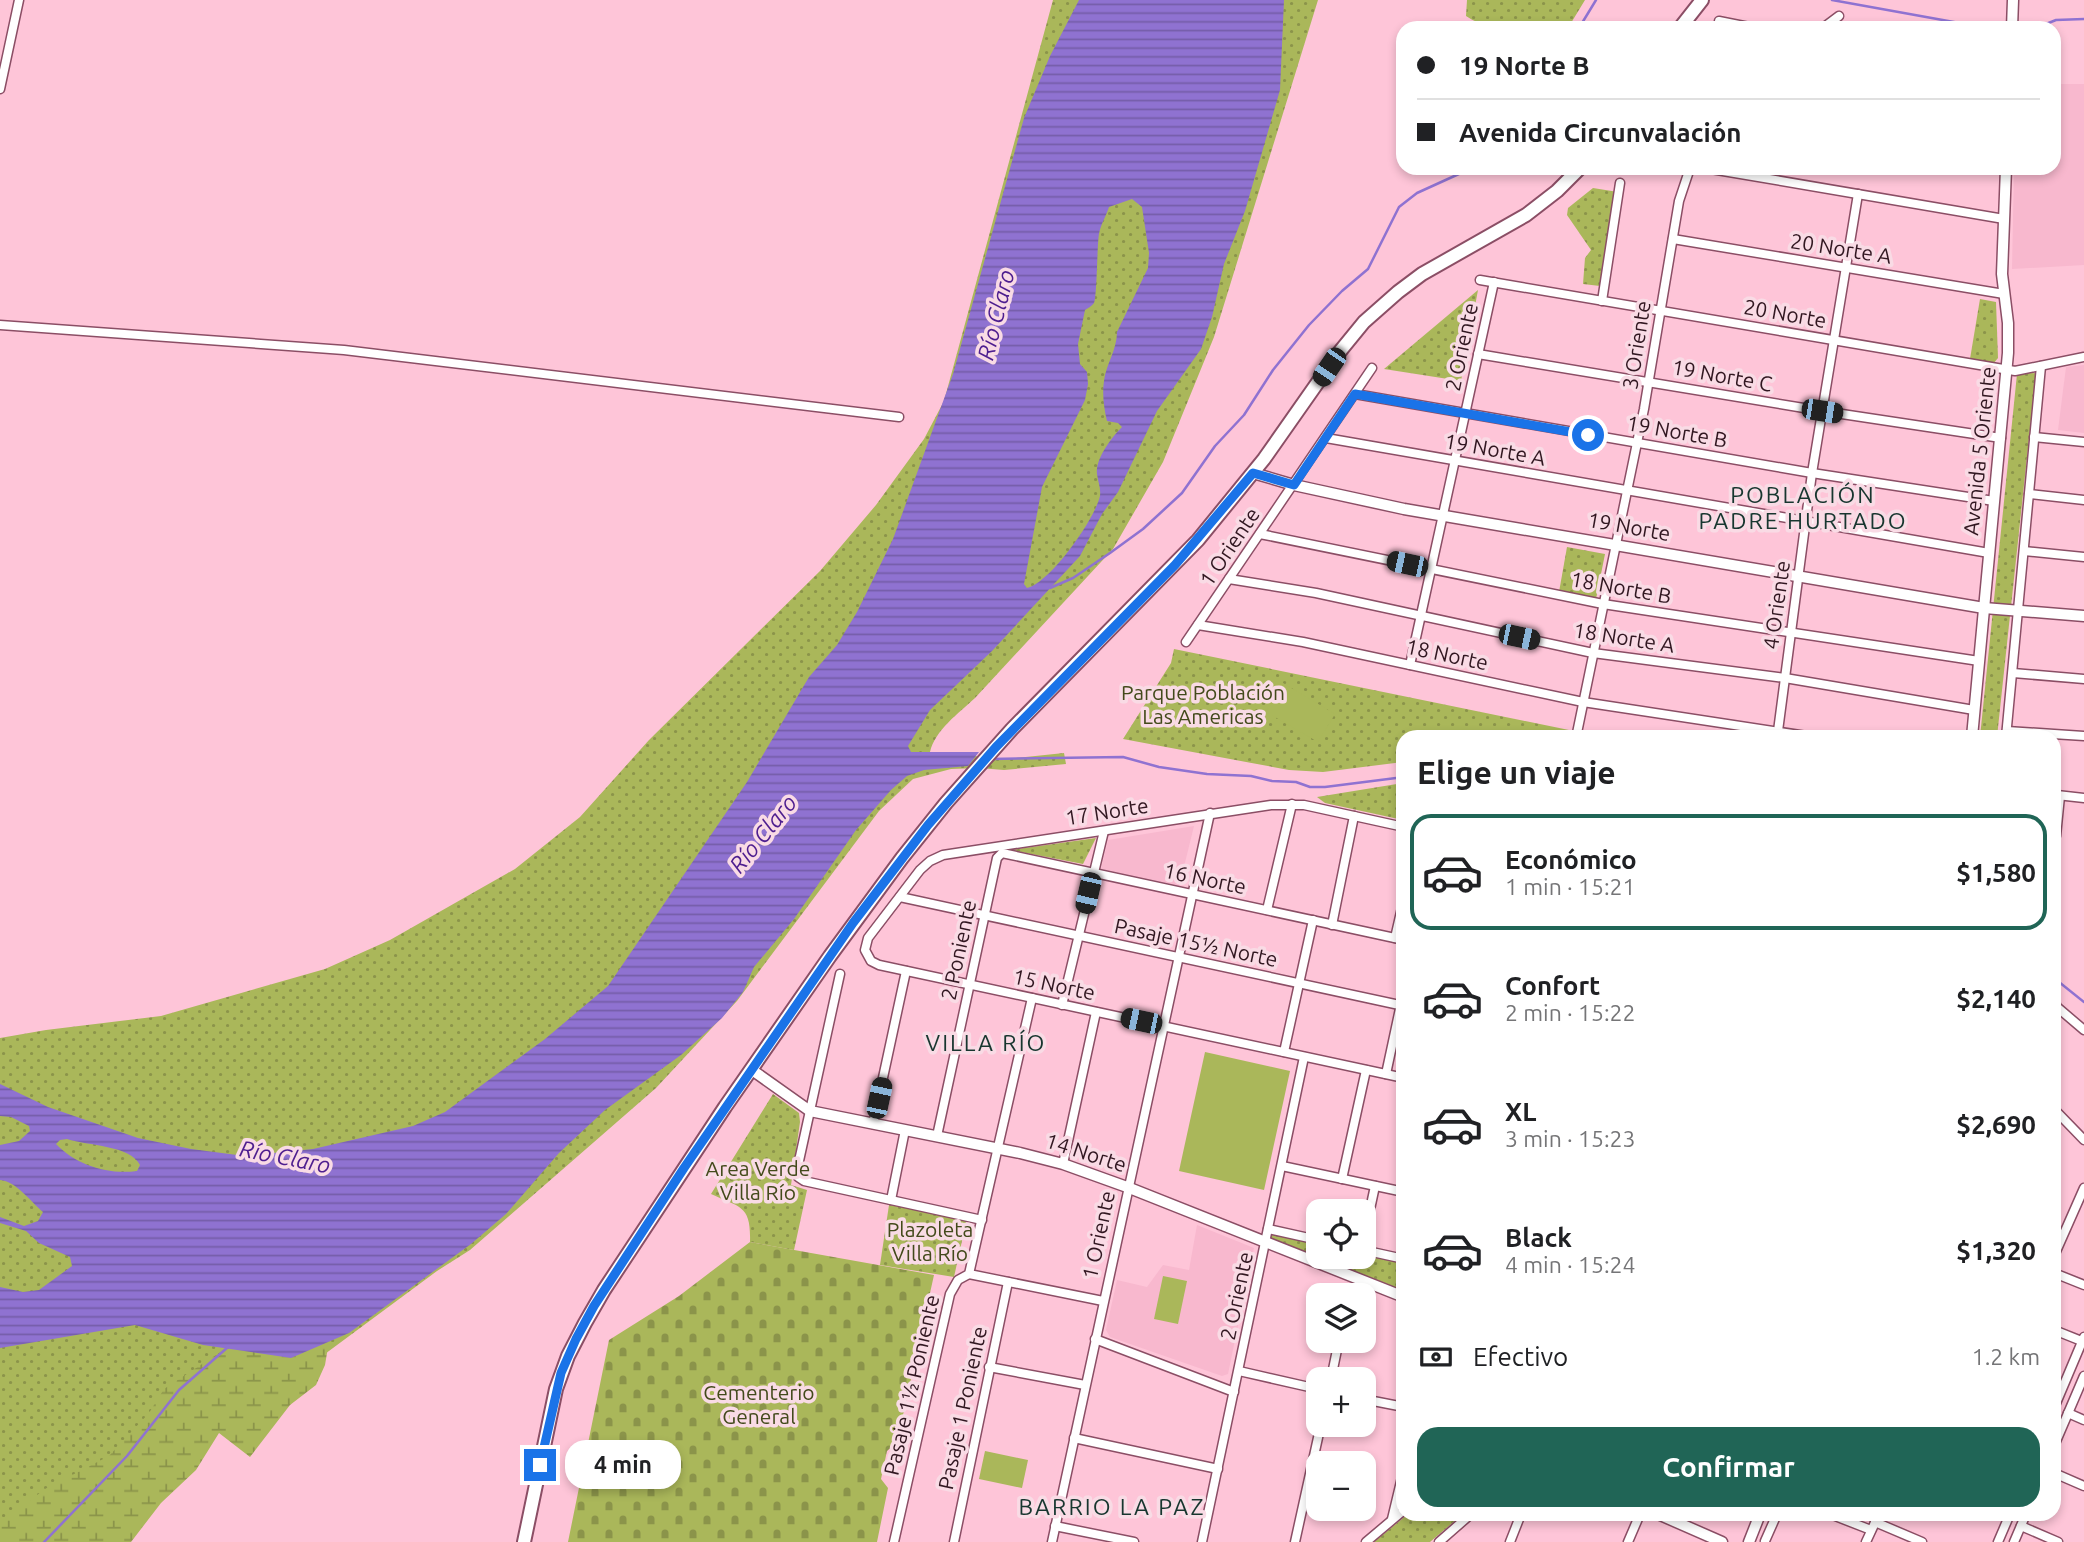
<!DOCTYPE html>
<html lang="es">
<meta charset="utf-8">
<style>
body{margin:0;font-family:Ubuntu,sans-serif;background:#f6f6f6;color:#202124;height:100vh;display:flex;flex-direction:column;font-size:26px;white-space:nowrap}
*{box-sizing:border-box;margin:0}
p{font-size:23px;color:#757577}
.icon{flex:none;width:38px;height:38px;fill:none;stroke:currentColor;stroke-width:2;stroke-linecap:round;stroke-linejoin:round}
.map{position:relative;flex:1;overflow:hidden}
.panel{position:absolute;left:1396px;top:730px;width:665px;height:791px;display:flex;flex-direction:column;background:#fff;border-radius:21px;box-shadow:0 4px 10px #0003}
.panel>*{flex:none}
.guide{position:absolute;left:1396px;top:21px;width:665px;height:154px;border-radius:21px;box-shadow:0 4px 10px #0003;display:grid;align-content:center;height:154px;padding:0 21px;background:#fff}
.fabs{position:absolute;left:1306px;top:1199px;display:grid;gap:14px}
.fabs a{display:grid;place-items:center;width:70px;height:70px;border-radius:14px;background:#fff;box-shadow:0 4px 10px #0003;font-size:35px}
.end{position:absolute;width:32px;height:32px;margin:-16px;border:9px solid #1a73e8;background:#fff;box-shadow:0 0 0 4px #fff}
.from{border-radius:50%}
.bubble{position:absolute;height:49px;border-radius:21px;background:#fff;box-shadow:0 4px 10px #0003;font-size:23px;font-weight:700;line-height:49px;text-align:center}
.car{position:absolute;width:21px;height:42px;margin:-21px -10px;border-radius:9px;box-shadow:0 0 5px 2px #0007;background:linear-gradient(#222 24%,#8ab4d8 0 40%,#222 0 76%,#8ab4d8 0 86%,#222 0)}
.guide b{display:flex;align-items:center;gap:24px;height:66px;font-size:26px}
.guide b+b{border-top:2px solid #e0e0e0}
.guide i{width:18px;height:18px;background:#202124}
ul{padding:0;list-style:none}
li{display:flex;align-items:center;gap:21px;height:116px;margin:0 14px 10px;padding:0 7px;border:4px solid transparent;border-radius:21px}
li div{flex:1}
li b{display:block;font-size:26px}
li em{font-style:normal;font-weight:700}
li.on{border-color:#206556}
li>.icon{width:63px;height:63px;stroke-width:1.5}
h2{padding:0 21px;font-size:32px;line-height:84px}
.pay{display:flex;align-items:center;gap:18px;height:77px;padding:0 21px;font-size:26px}
.pay p{margin-inline-start:auto}
.button{display:flex;gap:14px;margin-top:auto;padding:14px 21px}
.button a{flex:1;height:80px;border-radius:21px;background:#206556;color:#fff;font-size:28px;font-weight:700;line-height:80px;text-align:center}
.map>svg:first-child{display:block}
.built{fill:#f8b8ce}
.grass{fill:url(#grass-dots)}
.wetland{fill:url(#wetland-marsh)}
.cemetery{fill:url(#cemetery-stones)}
.pitch{fill:#aab75a}
.water{fill:url(#water-rules);fill-rule:evenodd}
.lines{fill:none;stroke-linecap:round;stroke-linejoin:round}
.stream{stroke:#8f72d1;stroke-width:2.5}
.minor-casing{stroke:#8b4e65;stroke-width:11}
.tertiary-casing{stroke:#8b4e65;stroke-width:13}
.primary-casing{stroke:#8b4e65;stroke-width:16}
.minor{stroke:#fff;stroke-width:8}
.tertiary{stroke:#fff;stroke-width:10}
.primary{stroke:#fff;stroke-width:12}
.route{stroke:#1a73e8;stroke-width:9}
.labels{text-anchor:middle;stroke-width:7;stroke-linejoin:round;paint-order:stroke}
.street-label{font-size:21px;fill:#311721;stroke:#f9dbe5}
.park-label{font-size:21px;fill:#434a1b;stroke:#f9dbe5}
.water-label{font-size:23px;font-style:italic;fill:#4e1e8f;stroke:#f9dbe5}
.neighbourhood-label{font-size:23px;letter-spacing:2px;fill:#17362f;stroke:#f9dbe5}
</style>
<div class="map">
<svg width="2084" height="1542" viewBox="0 0 2084 1542">
<defs>
<pattern id="grass-dots" width="8" height="8" patternUnits="userSpaceOnUse" patternTransform="scale(1.75)"><rect width="8" height="8" fill="#aab75a"/><path d="M2 2h.1M6 6h.1" fill="none" stroke="#8b944a" stroke-width="1.8" stroke-linecap="round"/></pattern>
<pattern id="wetland-marsh" width="20" height="14" patternUnits="userSpaceOnUse" patternTransform="scale(1.75)"><rect width="20" height="14" fill="#aab75a"/><path d="M1 5h8M5 5V1M11 12h8M15 12V8" fill="none" stroke="#8b944a"/></pattern>
<pattern id="cemetery-stones" width="16" height="16" patternUnits="userSpaceOnUse" patternTransform="scale(1.75)"><rect width="16" height="16" fill="#aab75a"/><path d="M2 7V4a2 2 0 0 1 4 0v3zM10 15v-3a2 2 0 0 1 4 0v3z" fill="#8b944a"/></pattern>
<pattern id="water-rules" width="6" height="5" patternUnits="userSpaceOnUse" patternTransform="scale(1.75)"><rect width="6" height="5" fill="#8f72d1"/><path d="M0 2.5h6" fill="none" stroke="#755da9"/></pattern>
</defs>
<rect width="100%" height="100%" fill="#fec5d8"/>
<!-- built -->
<g class="built">
<polygon points="2055,84 2084,84 2084,265 2012,269 2014,168 2054,168"/>
<polygon points="2084,365 2084,433 2058,430 2066,367"/>
<polygon points="1194,826 1179,887 1101,869 1108,840"/>
<polygon points="1197,1225 1254,1248 1228,1374 1222,1376 1110,1337 1106,1330 1117,1280 1147,1287 1163,1265 1189,1270"/>
</g>
<!-- grass -->
<g class="grass">
<path d="M1053,0H1318L1214,337L1163,462L1113,549L975,698C959,713 935,730 930,752L1007,759L1064,753L1066,764L1004,770L979,768L951,769L913,779L879,811L737,1001L656,1088L470,1250L437,1271L156,1479L0,1542V1038L46,1030L161,1016L325,969L390,940L515,869L580,817L649,740L820,571L876,505L924,439L944,401Z"/>
<path d="M1467,0H1585L1568,28C1536,28 1493,35 1466,16Z"/>
<polygon points="1593,188 1618,192 1600,286 1583,284 1585,258 1591,250 1567,215 1568,208"/>
<polygon points="1478,290 1461,381 1384,369"/>
<polygon points="1980,299 1996,302 1998,358 1993,364 1970,359"/>
<polygon points="2036,373 1997,737 1980,737 2017,374"/>
<polygon points="1567,547 1605,554 1596,599 1559,592"/>
<polygon points="1174,649 1603,737 1404,737 1403,762 1323,772 1289,770 1123,739 1171,663"/>
<polygon points="1403,783 1403,820 1325,803 1317,797"/>
<polygon points="1096,838 1083,864 1011,850"/>
<path d="M773,1094L799,1113L800,1122L791,1185L807,1190L794,1250L750,1242C751,1205 741,1208 711,1194Z"/>
<polygon points="889,1205 967,1218 954,1277 880,1265"/>
<polygon points="1272,1233 1318,1242 1318,1256 1363,1256 1363,1252 1403,1260 1403,1295 1269,1241"/>
<polygon points="1408,1514 1463,1514 1430,1542 1374,1542"/>
</g>
<!-- wetland -->
<polygon class="wetland" points="296,1323 331,1329 325,1365 316,1385 290,1405 250,1457 219,1433 196,1470 161,1503 131,1542 0,1542 0,1523 45,1489 109,1456 149,1413 164,1389 222,1351"/>
<!-- cemetery -->
<polygon class="cemetery" points="750,1242 934,1275 897,1442 887,1451 881,1479 888,1488 877,1542 568,1542 609,1340 679,1296"/>
<!-- pitch -->
<g class="pitch">
<polygon points="1283,683 1335,714 1318,742 1266,712"/>
<polygon points="1205,1052 1290,1071 1264,1190 1179,1171"/>
<polygon points="1163,1276 1187,1281 1178,1324 1154,1319"/>
<polygon points="985,1451 1028,1460 1022,1488 979,1479"/>
</g>
<!-- water -->
<path class="water" d="M1079,0H1284L1280,90L1245,211L1224,264L1212,317L1201,349L1157,411L1118,492L1102,514L1080,556L992,651L930,710L908,746L911,752H979L968,766L924,770L907,776L891,790L856,830L794,919L754,967L743,992L722,1018L681,1055L605,1110L559,1153L506,1214L471,1244L349,1333L291,1358L203,1345L135,1325L0,1348V1287L23,1292L39,1290L72,1266L70,1257L39,1243L26,1231L0,1223V1217L24,1226L38,1221L43,1212C31,1202 16,1181 0,1180V1145L19,1141L30,1131L29,1126L11,1117L0,1116V1084L48,1107L138,1138L191,1149L245,1156L313,1149L413,1126L445,1112L545,1039L608,986L747,782L809,677L837,645L857,612L893,539L953,374L1024,118L1050,56ZM1132,199L1142,207L1149,253L1148,268L1117,332C1117,350 1106,364 1104,381C1102,394 1104,409 1107,421L1118,423L1122,427C1112,437 1095,459 1097,474C1098,482 1101,488 1100,496C1095,519 1050,583 1027,588L1024,584L1042,487L1085,400L1088,384L1087,372L1080,364L1078,344L1085,310C1088,308 1092,306 1094,303C1097,298 1097,245 1099,234C1100,226 1106,216 1109,207ZM67,1139C88,1146 130,1145 140,1165L137,1171C108,1175 76,1165 56,1144L60,1140Z"/>
<g class="lines">
<!-- stream -->
<g class="stream">
<polyline points="1832,0 1987,28"/>
<polyline points="1579,28 1596,0"/>
<polyline points="2036,28 2056,20 2084,19"/>
<polyline points="1050,588 1073,578 1110,553 1143,529 1182,493 1215,446 1244,415 1273,370 1309,325 1342,291 1368,269 1399,207 1417,193 1472,168"/>
<polyline points="991,759 1123,757 1159,767 1207,774 1251,776 1272,781 1296,782 1310,787 1325,787 1404,777"/>
<polyline points="2054,978 2084,1002"/>
<polyline points="44,1542 127,1456 179,1390 228,1347"/>
</g>
<!-- minor casing -->
<g class="minor-casing">
<g id="minor">
<polyline points="1719,21 1754,28"/>
<polyline points="1823,28 1839,16"/>
<polyline points="0,89 19,0"/>
<polyline points="1705,168 2004,219"/>
<polyline points="1992,168 2006,170"/>
<polyline points="1673,239 2004,294"/>
<polyline points="1480,280 2015,371 2084,357"/>
<polyline points="1602,301 1620,183"/>
<polyline points="0,325 344,350 899,417"/>
<polyline points="1478,354 1822,411 2001,438"/>
<polyline points="1355,394 1812,473 1994,501"/>
<polyline points="2034,437 2084,442"/>
<polyline points="1326,438 1989,553"/>
<polyline points="2029,494 2084,500"/>
<polyline points="1260,534 1603,604 1979,661"/>
<polyline points="2024,551 2084,557"/>
<polyline points="1229,579 1316,593 1593,653 1785,678 1974,710"/>
<polyline points="1198,625 1303,642 1583,702 1813,737"/>
<polyline points="1186,642 1372,368"/>
<polyline points="1410,665 1494,282"/>
<polyline points="2013,673 2084,679"/>
<polyline points="1778,731 1812,473 1858,194"/>
<polyline points="2007,731 2084,736"/>
<polyline points="1577,733 1644,409 1679,201 1690,168"/>
<polyline points="2006,737 2041,366"/>
<polyline points="2057,795 2084,798"/>
<polyline points="1404,827 1304,805 1271,805 943,855 930,861 920,870 868,938 865,950 871,961 879,965 1404,1078"/>
<polyline points="2056,836 2060,796"/>
<polyline points="900,897 1404,1006"/>
<polyline points="1267,910 1292,804"/>
<polyline points="1332,925 1354,816"/>
<polyline points="1395,938 1404,899"/>
<polyline points="840,974 797,1170 798,1177 804,1181 982,1220"/>
<polyline points="2054,1000 2057,1007 2084,1030"/>
<polyline points="1062,1005 1104,831"/>
<polyline points="1284,1052 1313,920"/>
<polyline points="1386,1074 1404,990"/>
<polyline points="2054,1109 2084,1140"/>
<polyline points="873,1124 906,971"/>
<polyline points="937,1136 997,858 1002,853 1404,940"/>
<polyline points="1063,1164 1096,1012"/>
<polyline points="1282,1166 1404,1192"/>
<polyline points="1342,1179 1366,1070"/>
<polyline points="891,1200 905,1130"/>
<polyline points="1268,1229 1318,1240"/>
<polyline points="1363,1242 1375,1186"/>
<polyline points="1363,1250 1404,1259"/>
<polyline points="2054,1256 2084,1188"/>
<polyline points="2054,1273 2084,1285"/>
<polyline points="969,1274 1103,1301"/>
<polyline points="2054,1330 2084,1342"/>
<polyline points="1095,1339 1234,1392"/>
<polyline points="989,1367 1085,1385"/>
<polyline points="1239,1371 1318,1389"/>
<polyline points="1331,1379 1339,1340"/>
<polyline points="1363,1399 1404,1407"/>
<polyline points="2054,1408 2084,1337"/>
<polyline points="2068,1413 2084,1420"/>
<polyline points="1074,1438 1218,1469"/>
<polyline points="2054,1446 2084,1376"/>
<polyline points="2054,1473 2084,1486"/>
<polyline points="1830,1514 1871,1530"/>
<polyline points="1392,1519 1404,1469"/>
<polyline points="1875,1522 1922,1542"/>
<polyline points="1055,1526 1134,1542"/>
<polyline points="2021,1526 2058,1542"/>
<polyline points="1765,1541 1777,1514"/>
<polyline points="894,1542 950,1294 958,1280 969,1274 1032,998"/>
<polyline points="954,1542 1008,1282"/>
<polyline points="1052,1542 1210,813"/>
<polyline points="1202,1542 1304,1057"/>
<polyline points="1295,1542 1321,1424"/>
<polyline points="1366,1542 1404,1510"/>
<polyline points="1439,1542 1471,1514"/>
<polyline points="1510,1542 1521,1514"/>
<polyline points="1628,1542 1640,1514"/>
<polyline points="1866,1542 1879,1514"/>
<polyline points="1998,1542 2010,1514"/>
<polyline points="2014,1542 2026,1514"/>
</g>
</g>
<!-- tertiary casing -->
<g class="tertiary-casing">
<g id="tertiary">
<polyline points="2012,28 2013,0"/>
<polyline points="1253,473 1294,485 1404,509 1984,608 2084,616"/>
<polyline points="1972,737 2008,353 2008,323 2002,274 2006,168"/>
<polyline points="752,1070 810,1111 1020,1153 1063,1164 1127,1187 1404,1297"/>
<polyline points="1658,1514 1722,1542"/>
<polyline points="1749,1542 1760,1514"/>
</g>
</g>
<!-- primary casing -->
<g class="primary-casing">
<g id="primary">
<polyline points="1680,28 1702,0"/>
<polyline points="524,1542 556,1389 568,1356 585,1323 604,1290 725,1107 830,956 902,858 946,803 1012,729 1198,540 1264,459 1337,355 1364,322 1398,292 1422,274 1526,215 1557,191 1580,168"/>
</g>
</g>
<!-- minor -->
<use href="#minor" class="minor"/>
<!-- tertiary -->
<use href="#tertiary" class="tertiary"/>
<!-- primary -->
<use href="#primary" class="primary"/>
</g>
<g class="lines">
<!-- route -->
<polyline class="route" points="540,1465 561,1373 576,1339 594,1306 684,1168 853,923 928,825 996,747 1175,565 1253,473 1294,485 1355,394 1588,435"/>
</g>
<g class="labels">
<!-- street labels -->
<g class="street-label">
<text transform="translate(1841 249) rotate(9)" y="7">20 Norte A</text>
<text transform="translate(1785 314) rotate(10)" y="7">20 Norte</text>
<text transform="translate(1637 345) rotate(-81)" y="7">3 Oriente</text>
<text transform="translate(1462 347) rotate(-78)" y="7">2 Oriente</text>
<text transform="translate(1722 376) rotate(10)" y="7">19 Norte C</text>
<text transform="translate(1677 432) rotate(10)" y="7">19 Norte B</text>
<text transform="translate(1495 450) rotate(10)" y="7">19 Norte A</text>
<text transform="translate(1980 451) rotate(-84)" y="7">Avenida 5 Oriente</text>
<text transform="translate(1629 527) rotate(10)" y="7">19 Norte</text>
<text transform="translate(1230 547) rotate(-56)" y="7">1 Oriente</text>
<text transform="translate(1621 588) rotate(10)" y="7">18 Norte B</text>
<text transform="translate(1777 605) rotate(-82)" y="7">4 Oriente</text>
<text transform="translate(1624 638) rotate(9)" y="7">18 Norte A</text>
<text transform="translate(1447 655) rotate(12)" y="7">18 Norte</text>
<text transform="translate(1107 812) rotate(-9)" y="7">17 Norte</text>
<text transform="translate(1205 879) rotate(12)" y="7">16 Norte</text>
<text transform="translate(1196 943) rotate(12)" y="7">Pasaje 15½ Norte</text>
<text transform="translate(959 950) rotate(-78)" y="7">2 Poniente</text>
<text transform="translate(1054 985) rotate(12)" y="7">15 Norte</text>
<text transform="translate(1086 1153) rotate(18)" y="7">14 Norte</text>
<text transform="translate(1099 1235) rotate(-78)" y="7">1 Oriente</text>
<text transform="translate(1237 1296) rotate(-78)" y="7">2 Oriente</text>
<text transform="translate(912 1385) rotate(-77)" y="7">Pasaje 1½ Poniente</text>
<text transform="translate(963 1408) rotate(-78)" y="7">Pasaje 1 Poniente</text>
</g>
<!-- park labels -->
<g class="park-label">
<text x="1203" y="700">Parque Población<tspan x="1203" dy="24">Las Americas</tspan></text>
<text x="758" y="1176">Area Verde<tspan x="758" dy="24">Villa Río</tspan></text>
<text x="930" y="1237">Plazoleta<tspan x="930" dy="24">Villa Río</tspan></text>
<text x="759" y="1400">Cementerio<tspan x="759" dy="24">General</tspan></text>
</g>
<!-- water labels -->
<g class="water-label">
<text transform="translate(996 315) rotate(-76)" y="8">Río Claro</text>
<text transform="translate(763 834) rotate(-51)" y="8">Río Claro</text>
<text transform="translate(285 1157) rotate(11)" y="8">Río Claro</text>
</g>
<!-- neighbourhood labels -->
<g class="neighbourhood-label">
<text x="1803" y="503">POBLACIÓN<tspan x="1803" dy="26">PADRE HURTADO</tspan></text>
<text x="986" y="1051">VILLA RÍO</text>
<text x="1112" y="1515">BARRIO LA PAZ</text>
</g>
</g>
</svg>
<div class="fabs">
<a><svg class="icon" aria-label="locate" viewBox="0 0 24 24"><circle cx="12" cy="12" r="6"/><path d="M12 2v4M12 18v4M2 12h4M18 12h4"/></svg></a>
<a><svg class="icon" aria-label="layers" viewBox="0 0 24 24"><path d="M12 4l9 5-9 5-9-5zM3 14l9 5 9-5"/></svg></a>
<a>+</a>
<a>−</a>
</div>
<i class="end from" style="left:1588px;top:435px"></i>
<i class="end" style="left:540px;top:1465px"></i>
<div class="bubble" style="left:565px;top:1440px;width:116px">4 min</div>
<i class="car" style="left:1329px;top:367px;rotate:214deg"></i>
<i class="car" style="left:1822px;top:411px;rotate:99deg"></i>
<i class="car" style="left:1407px;top:564px;rotate:282deg"></i>
<i class="car" style="left:1519px;top:637px;rotate:102deg"></i>
<i class="car" style="left:1088px;top:893px;rotate:193deg"></i>
<i class="car" style="left:1141px;top:1021px;rotate:282deg"></i>
<i class="car" style="left:879px;top:1098px;rotate:12deg"></i>
<div class="guide">
<b><i class="from"></i>19 Norte B</b>
<b><i></i>Avenida Circunvalación</b>
</div>
<section class="panel">
<h2>Elige un viaje</h2>
<ul>
<li class="on"><svg class="icon" aria-label="car" viewBox="0 0 24 24"><path d="M5 17H2v-5l4-1 3-4h7l3 4 3 1v5h-3M9 17h6M6 11h13"/><circle cx="7" cy="17" r="2"/><circle cx="17" cy="17" r="2"/></svg><div><b>Económico</b><p>1 min · 15:21</p></div><em>$1,580</em></li>
<li><svg class="icon" aria-label="car" viewBox="0 0 24 24"><path d="M5 17H2v-5l4-1 3-4h7l3 4 3 1v5h-3M9 17h6M6 11h13"/><circle cx="7" cy="17" r="2"/><circle cx="17" cy="17" r="2"/></svg><div><b>Confort</b><p>2 min · 15:22</p></div><em>$2,140</em></li>
<li><svg class="icon" aria-label="car" viewBox="0 0 24 24"><path d="M5 17H2v-5l4-1 3-4h7l3 4 3 1v5h-3M9 17h6M6 11h13"/><circle cx="7" cy="17" r="2"/><circle cx="17" cy="17" r="2"/></svg><div><b>XL</b><p>3 min · 15:23</p></div><em>$2,690</em></li>
<li><svg class="icon" aria-label="car" viewBox="0 0 24 24"><path d="M5 17H2v-5l4-1 3-4h7l3 4 3 1v5h-3M9 17h6M6 11h13"/><circle cx="7" cy="17" r="2"/><circle cx="17" cy="17" r="2"/></svg><div><b>Black</b><p>4 min · 15:24</p></div><em>$1,320</em></li>
</ul>
<div class="pay"><svg class="icon" aria-label="cash" viewBox="0 0 24 24"><path d="M3 7h18v10H3z"/><circle cx="12" cy="12" r="2"/></svg>Efectivo<p>1.2 km</p></div>
<div class="button"><a>Confirmar</a></div>
</section>
</div>
